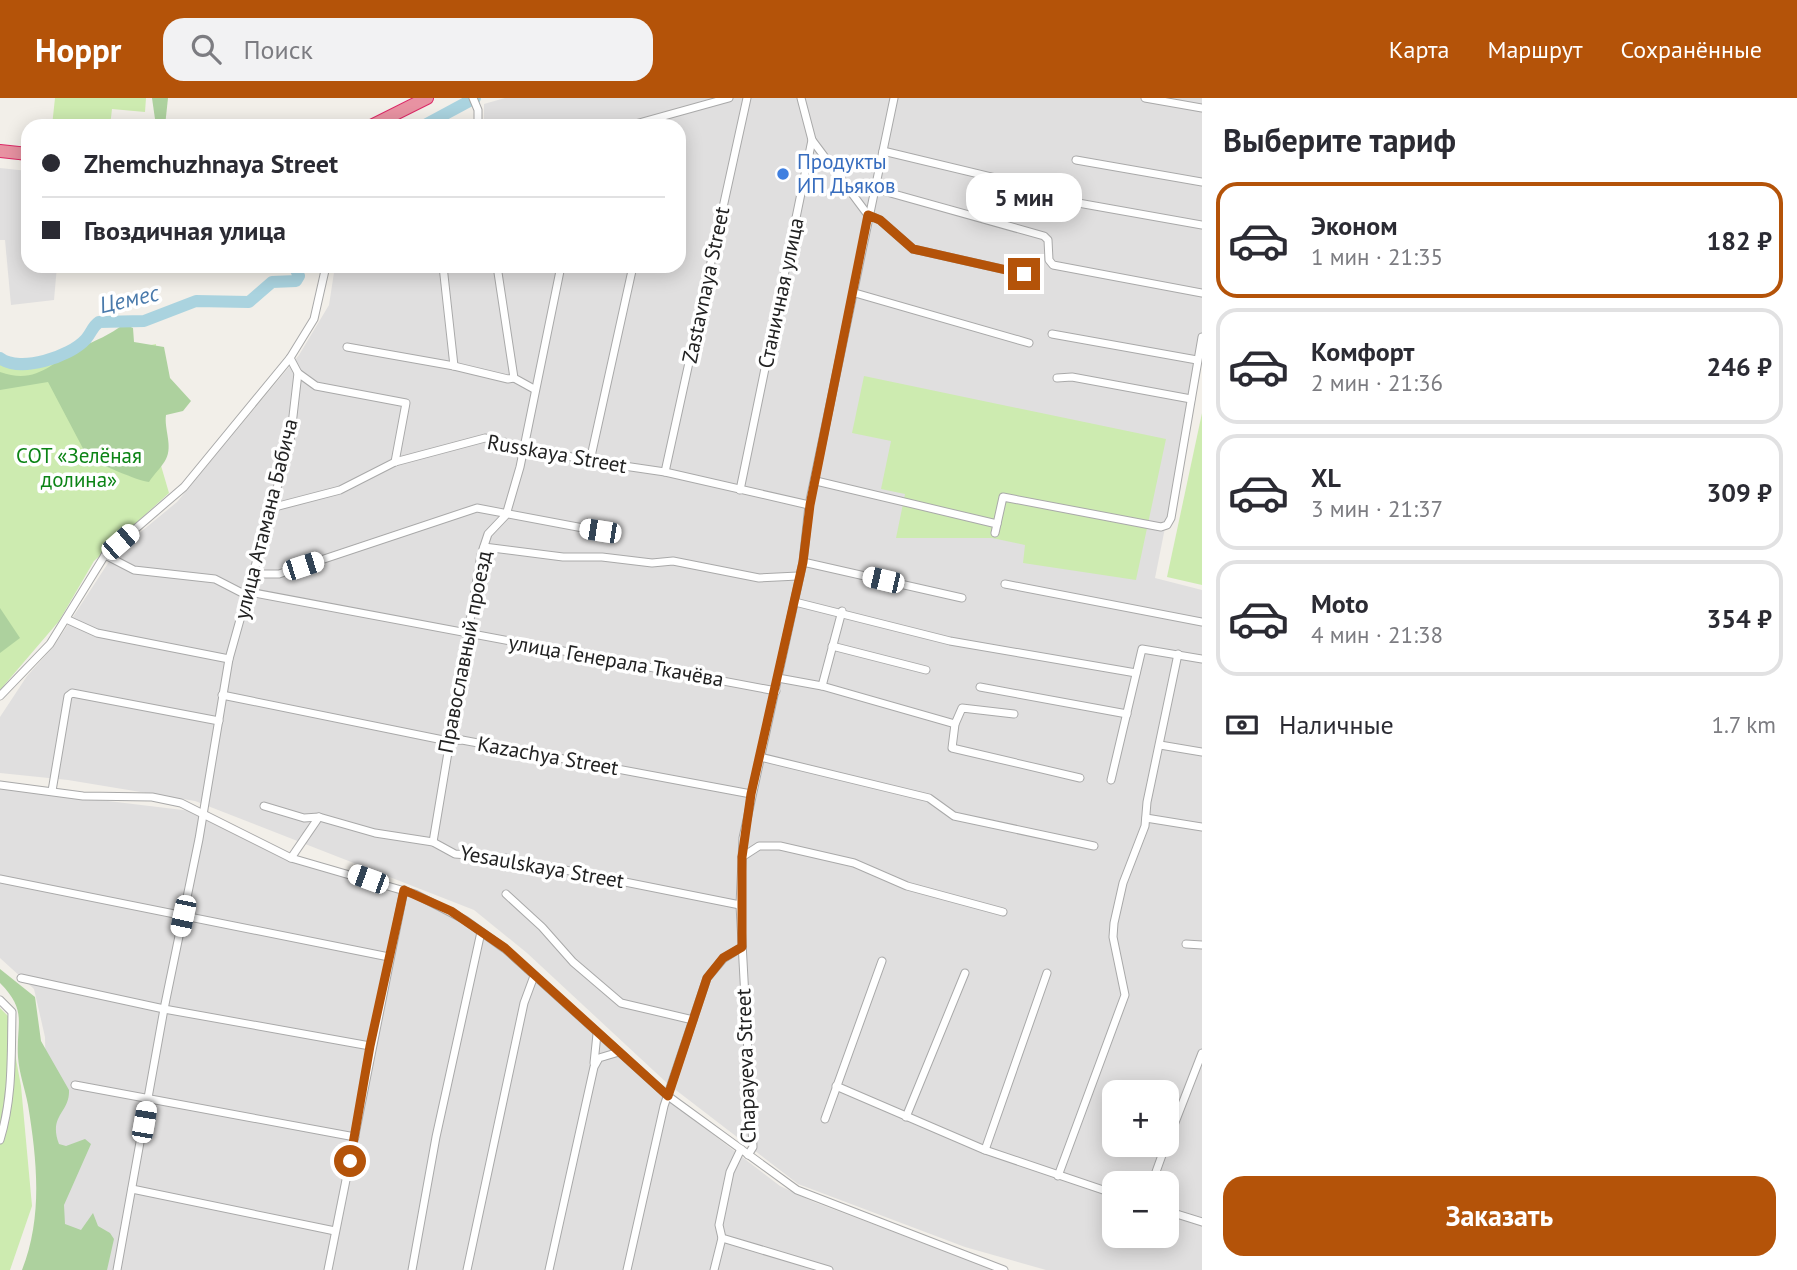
<!DOCTYPE html>
<html lang="ru">
<meta charset="utf-8">
<style>
body{margin:0;font-family:"PT Sans",sans-serif;background:#f2f2f3;color:#2b2b33;height:100vh;display:flex;flex-direction:column;font-size:26px;white-space:nowrap}
*{box-sizing:border-box;margin:0}
p{font-size:23px;color:#7c7c81}
.icon{flex:none;width:38px;height:38px;fill:none;stroke:currentColor;stroke-width:2;stroke-linecap:round;stroke-linejoin:round}
.map{position:relative;flex:1;overflow:hidden}
.details{display:flex;flex-direction:column;background:#fff;width:595px}
.details>*{flex:none}
.top-card{position:absolute;left:21px;top:21px;width:665px;height:154px;border-radius:21px;box-shadow:0 4px 18px #0003;display:grid;align-content:center;height:154px;padding:0 21px;background:#fff}
.controls{position:absolute;left:1102px;top:982px;display:grid;gap:14px}
.controls a{display:grid;place-items:center;width:77px;height:77px;border-radius:14px;background:#fff;box-shadow:0 4px 18px #0003;font-size:35px}
.end{position:absolute;width:32px;height:32px;margin:-16px;border:9px solid #b45309;background:#fff;box-shadow:0 0 0 4px #fff}
.from{border-radius:50%}
.bubble{position:absolute;height:49px;border-radius:21px;background:#fff;box-shadow:0 4px 18px #0003;font-size:23px;font-weight:600;line-height:49px;text-align:center}
.car{position:absolute;width:21px;height:42px;margin:-21px -10px;border-radius:9px;box-shadow:0 0 5px 2px #0007;background:linear-gradient(#fff 24%,#345 0 40%,#fff 0 76%,#345 0 86%,#fff 0)}
.top-card b{display:flex;align-items:center;gap:24px;height:66px;font-size:26px}
.top-card b+b{border-top:2px solid #e1e1e2}
.top-card i{width:18px;height:18px;background:#2b2b33}
ul{padding:0;list-style:none}
li{display:flex;align-items:center;gap:21px;height:116px;margin:0 14px 10px;padding:0 7px;border:4px solid #e1e1e2;border-radius:21px}
li div{flex:1}
li b{display:block;font-size:26px}
li em{font-style:normal;font-weight:600}
li.current{border-color:#b45309}
li>.icon{width:63px;height:63px;stroke-width:1.5}
h2{padding:0 21px;font-size:32px;line-height:84px}
.pay{display:flex;align-items:center;gap:18px;height:77px;padding:0 21px;font-size:26px}
.pay p{margin-inline-start:auto}
.button{display:flex;gap:14px;margin-top:auto;padding:14px 21px}
.button a{flex:1;height:80px;border-radius:21px;background:#b45309;color:#fff;font-size:28px;font-weight:600;line-height:80px;text-align:center}
header{display:flex;align-items:center;gap:42px;box-sizing:border-box;height:98px;padding:0 35px;background:#b45309;color:#fff}
header strong{font-size:33px}
nav{display:flex;gap:38px;margin-inline-start:auto;font-size:24px}
.search{width:490px;height:63px;background:#f2f2f3;display:flex;align-items:center;gap:18px;box-sizing:border-box;padding:0 24px;border-radius:21px;color:#7c7c81;font-size:26px}
main{display:flex;flex:1;min-height:0}
.map>svg:first-child{display:block}
.residential{fill:#e0dfdf;fill-rule:evenodd}
.grass{fill:#cdebb0}
.forest{fill:#add19e}
.lines{fill:none;stroke-linecap:round;stroke-linejoin:round}
.river{stroke:#aad3df;stroke-width:12}
.street-casing{stroke:#a9a9a9;stroke-width:9}
.highway-casing{stroke:#dc2a67;stroke-width:14}
.street{stroke:#fff;stroke-width:7}
.highway{stroke:#e892a2;stroke-width:12}
.route{stroke:#b45309;stroke-width:9}
.shop-dot{fill:#3f7fe0;stroke:#fff;stroke-width:2.5}
.labels{text-anchor:middle;stroke-width:7;stroke-linejoin:round;paint-order:stroke}
.shop-label{font-size:21px;fill:#366cbe;stroke:#fff;text-anchor:start}
.street-label{font-size:21px;fill:#222;stroke:#fff}
.park-label{font-size:21px;fill:#0c8416;stroke:#fff}
.water-label{font-size:23px;font-style:italic;fill:#4a7aab;stroke:#fff}
</style>
<header>
<strong>Hoppr</strong>
<div class="search"><svg class="icon" aria-label="search" viewBox="0 0 24 24"><circle cx="10" cy="10" r="6"/><path d="M15 15l6 6"/></svg>Поиск</div>
<nav><a>Карта</a><a>Маршрут</a><a>Сохранённые</a></nav>
</header>
<main>
<div class="map">
<svg width="1202" height="1172" viewBox="0 0 1202 1172">
<rect width="100%" height="100%" fill="#f2efe9"/>
<!-- residential -->
<g class="residential">
<path d="M505,0H1202V244L1155,480L1202,492V1172H1046L965,1149L798,1086L668,986L527,855L474,812L195,703L68,682L0,675V619L27,578L54,548L114,456L177,404L299,257L329,207L335,168H679V28H484V6ZM1115,994H1167V1046H1115ZM1115,1085H1167V1138H1115Z"/>
<polygon points="0,70 28,73 28,168 57,168 54,202 11,207 5,142 0,142"/>
<polygon points="0,690 191,713 284,761 416,799 481,836 655,992 780,1088 814,1104 995,1172 50,1172 45,939 34,891 0,860"/>
</g>
<!-- grass -->
<g class="grass">
<polygon points="55,0 146,0 145,14 112,11 110,28 52,28"/>
<polygon points="156,246 155,347 169,395 94,463 59,523 0,592 0,265 20,272"/>
<polygon points="864,278 1166,341 1136,482 1023,465 1025,447 992,440 896,440 905,396 881,391 891,343 852,335"/>
<polygon points="1202,315 1202,487 1167,479"/>
<polygon points="0,910 8,918 21,988 32,1108 10,1172 0,1172"/>
</g>
<!-- forest -->
<g class="forest">
<polygon points="152,0 168,0 165,28 156,28"/>
<path d="M124,226L133,230L134,244L164,249L170,280L191,303L183,313L166,317C164,331 173,348 166,361C162,369 154,376 149,384C135,382 103,367 88,360L48,284L0,292V274C37,287 50,265 80,250C96,242 110,237 124,226Z"/>
<polygon points="0,510 20,540 0,555"/>
<path d="M0,871L35,899L41,943L69,992C70,1015 48,1017 59,1046L66,1048L85,1041L91,1046L64,1107L65,1126L81,1132L93,1115L98,1128L110,1135L114,1141L107,1172H22C43,1119 37,1062 28,1007C25,991 19,975 18,959C16,925 28,913 0,885Z"/>
</g>
<g class="lines">
<!-- river -->
<g class="river">
<polyline points="423,28 475,0"/>
<path d="M0,260C20,275 70,259 86,241C92,234 92,229 99,224L144,223L196,203L249,204L272,184L296,183L299,178L294,168"/>
</g>
<!-- street casing -->
<g class="street-casing">
<g id="street">
<polyline points="473,0 478,12 478,28"/>
<polyline points="1145,0 1202,10"/>
<polyline points="628,28 729,0"/>
<polyline points="812,42 868,117 880,122 913,151 1024,176"/>
<polyline points="883,53 1046,92"/>
<polyline points="1076,62 1202,84"/>
<polyline points="876,91 1044,138 1048,142 1049,162 1053,167 1202,195"/>
<polyline points="1067,103 1202,127"/>
<polyline points="443,168 454,268"/>
<polyline points="497,168 514,280 534,291"/>
<polyline points="855,195 1029,245"/>
<polyline points="1052,236 1197,262"/>
<polyline points="347,249 454,268 508,281 514,280"/>
<polyline points="298,275 316,288 406,305 395,364"/>
<polyline points="1057,280 1072,279 1191,301"/>
<polyline points="590,363 633,168"/>
<polyline points="665,374 747,0"/>
<polyline points="816,383 997,426"/>
<polyline points="740,392 812,42 801,0"/>
<polyline points="271,410 340,392 395,364 485,340 590,363 665,374 809,407"/>
<polyline points="995,435 1003,399 1161,429 1167,427 1171,420 1202,239"/>
<polyline points="484,449 563,459 602,459 652,465 673,463 759,480 798,478"/>
<polyline points="105,457 134,472 215,481 248,498"/>
<polyline points="803,464 962,500"/>
<polyline points="254,476 279,476 477,410 599,433"/>
<polyline points="1005,486 1202,524"/>
<polyline points="249,494 776,593"/>
<polyline points="795,504 950,543 1136,575"/>
<polyline points="66,521 97,535 229,561"/>
<polyline points="832,548 926,572"/>
<polyline points="778,580 822,588 842,513"/>
<polyline points="822,588 955,626"/>
<polyline points="980,589 1127,616"/>
<polyline points="222,597 448,643 462,642 751,696"/>
<polyline points="0,598 50,546 105,457 184,389 290,260 314,221 326,168"/>
<polyline points="1014,616 962,610 955,626 952,650 1080,680"/>
<polyline points="1160,647 1202,654"/>
<polyline points="760,659 929,700 954,718 1094,748"/>
<polyline points="1111,682 1142,551 1202,561"/>
<polyline points="0,687 83,698 152,699 181,705 291,760 415,796 465,822 505,851 668,998 797,1092 1004,1172"/>
<polyline points="52,693 68,598 72,595 219,623"/>
<polyline points="264,708 304,720 319,719 375,735 433,744 455,756 505,760 740,807"/>
<polyline points="1146,720 1202,729"/>
<polyline points="433,744 481,457 488,436 506,417 520,369 561,168"/>
<polyline points="742,759 759,748 780,748 854,765 907,788 1003,814"/>
<polyline points="291,760 319,719"/>
<polyline points="0,781 389,859"/>
<polyline points="506,796 542,829 573,864 621,905 693,922"/>
<polyline points="1186,846 1202,847"/>
<polyline points="21,880 164,911 370,948"/>
<path d="M0,902L12,914C11,959 13,999 0,1042"/>
<polyline points="594,965 597,936"/>
<polyline points="75,987 355,1039"/>
<polyline points="836,988 985,1052 1115,1096"/>
<polyline points="906,1019 965,875"/>
<polyline points="825,1021 882,863"/>
<polyline points="1167,1045 1202,955"/>
<polyline points="985,1052 1047,875"/>
<polyline points="748,1057 753,1049 740,807 743,740 803,464 809,407 894,0"/>
<polyline points="1058,1078 1125,897 1113,839 1114,825 1123,785 1145,728 1147,704 1178,556"/>
<polyline points="1152,1085 1166,1046"/>
<polyline points="132,1091 335,1133"/>
<polyline points="1167,1113 1202,1124"/>
<polyline points="722,1140 829,1172"/>
<polyline points="117,1172 164,911 199,741 229,561 290,344 298,275 290,260"/>
<polyline points="328,1172 404,792"/>
<polyline points="412,1172 436,1039 481,834"/>
<polyline points="467,1172 524,905 534,878"/>
<polyline points="549,1172 594,969 599,960 619,954"/>
<polyline points="627,1172 664,1008 707,880 723,861 742,849"/>
<polyline points="714,1172 722,1140 719,1127 730,1074 741,1051"/>
</g>
</g>
<!-- highway casing -->
<g class="highway-casing">
<g id="highway">
<polyline points="371,28 427,0"/>
<polyline points="0,53 28,56"/>
</g>
</g>
<!-- street -->
<use href="#street" class="street"/>
<!-- highway -->
<use href="#highway" class="highway"/>
</g>
<g class="lines">
<!-- route -->
<polyline class="route" points="350,1063 370,948 404,792 451,813 505,850 668,998 707,880 723,860 742,849 742,759 751,696 803,464 810,407 868,117 880,122 913,151 1024,176"/>
</g>
<!-- markers -->
<circle class="shop-dot" cx="783" cy="76" r="7"/>
<g class="labels">
<!-- shop labels -->
<g class="shop-label">
<text x="797" y="71">Продукты<tspan x="797" dy="24">ИП Дьяков</tspan></text>
</g>
<!-- street labels -->
<g class="street-label">
<text transform="translate(706 187) rotate(-78)" y="7">Zastavnaya Street</text>
<text transform="translate(781 195) rotate(-78)" y="7">Станичная улица</text>
<text transform="translate(557 356) rotate(10)" y="7">Russkaya Street</text>
<text transform="translate(266 421) rotate(-76)" y="7">улица Атамана Бабича</text>
<text transform="translate(465 554) rotate(-79)" y="7">Православный проезд</text>
<text transform="translate(616 563) rotate(10)" y="7">улица Генерала Ткачёва</text>
<text transform="translate(548 658) rotate(10)" y="7">Kazachya Street</text>
<text transform="translate(542 769) rotate(10)" y="7">Yesaulskaya Street</text>
<text transform="translate(746 968) rotate(-92)" y="7">Chapayeva Street</text>
</g>
<!-- park labels -->
<g class="park-label">
<text x="79" y="365">СОТ «Зелёная<tspan x="79" dy="24">долина»</tspan></text>
</g>
<!-- water labels -->
<g class="water-label">
<text transform="translate(129 201) rotate(-13)" y="8">Цемес</text>
</g>
</g>
</svg>
<div class="controls">
<a>+</a>
<a>−</a>
</div>
<i class="end from" style="left:350px;top:1063px"></i>
<i class="end" style="left:1024px;top:176px"></i>
<div class="bubble" style="left:966px;top:75px;width:116px">5 мин</div>
<i class="car" style="left:600px;top:433px;rotate:279deg"></i>
<i class="car" style="left:120px;top:444px;rotate:49deg"></i>
<i class="car" style="left:303px;top:468px;rotate:72deg"></i>
<i class="car" style="left:883px;top:482px;rotate:283deg"></i>
<i class="car" style="left:368px;top:781px;rotate:290deg"></i>
<i class="car" style="left:183px;top:818px;rotate:192deg"></i>
<i class="car" style="left:144px;top:1024px;rotate:10deg"></i>
<div class="top-card">
<b><i class="from"></i>Zhemchuzhnaya Street</b>
<b><i></i>Гвоздичная улица</b>
</div>
</div>
<section class="details">
<h2>Выберите тариф</h2>
<ul>
<li class="current"><svg class="icon" aria-label="car" viewBox="0 0 24 24"><path d="M5 17H2v-5l4-1 3-4h7l3 4 3 1v5h-3M9 17h6M6 11h13"/><circle cx="7" cy="17" r="2"/><circle cx="17" cy="17" r="2"/></svg><div><b>Эконом</b><p>1 мин · 21:35</p></div><em>182 ₽</em></li>
<li><svg class="icon" aria-label="car" viewBox="0 0 24 24"><path d="M5 17H2v-5l4-1 3-4h7l3 4 3 1v5h-3M9 17h6M6 11h13"/><circle cx="7" cy="17" r="2"/><circle cx="17" cy="17" r="2"/></svg><div><b>Комфорт</b><p>2 мин · 21:36</p></div><em>246 ₽</em></li>
<li><svg class="icon" aria-label="car" viewBox="0 0 24 24"><path d="M5 17H2v-5l4-1 3-4h7l3 4 3 1v5h-3M9 17h6M6 11h13"/><circle cx="7" cy="17" r="2"/><circle cx="17" cy="17" r="2"/></svg><div><b>XL</b><p>3 мин · 21:37</p></div><em>309 ₽</em></li>
<li><svg class="icon" aria-label="car" viewBox="0 0 24 24"><path d="M5 17H2v-5l4-1 3-4h7l3 4 3 1v5h-3M9 17h6M6 11h13"/><circle cx="7" cy="17" r="2"/><circle cx="17" cy="17" r="2"/></svg><div><b>Moto</b><p>4 мин · 21:38</p></div><em>354 ₽</em></li>
</ul>
<div class="pay"><svg class="icon" aria-label="cash" viewBox="0 0 24 24"><path d="M3 7h18v10H3z"/><circle cx="12" cy="12" r="2"/></svg>Наличные<p>1.7 km</p></div>
<div class="button"><a>Заказать</a></div>
</section>
</main>
